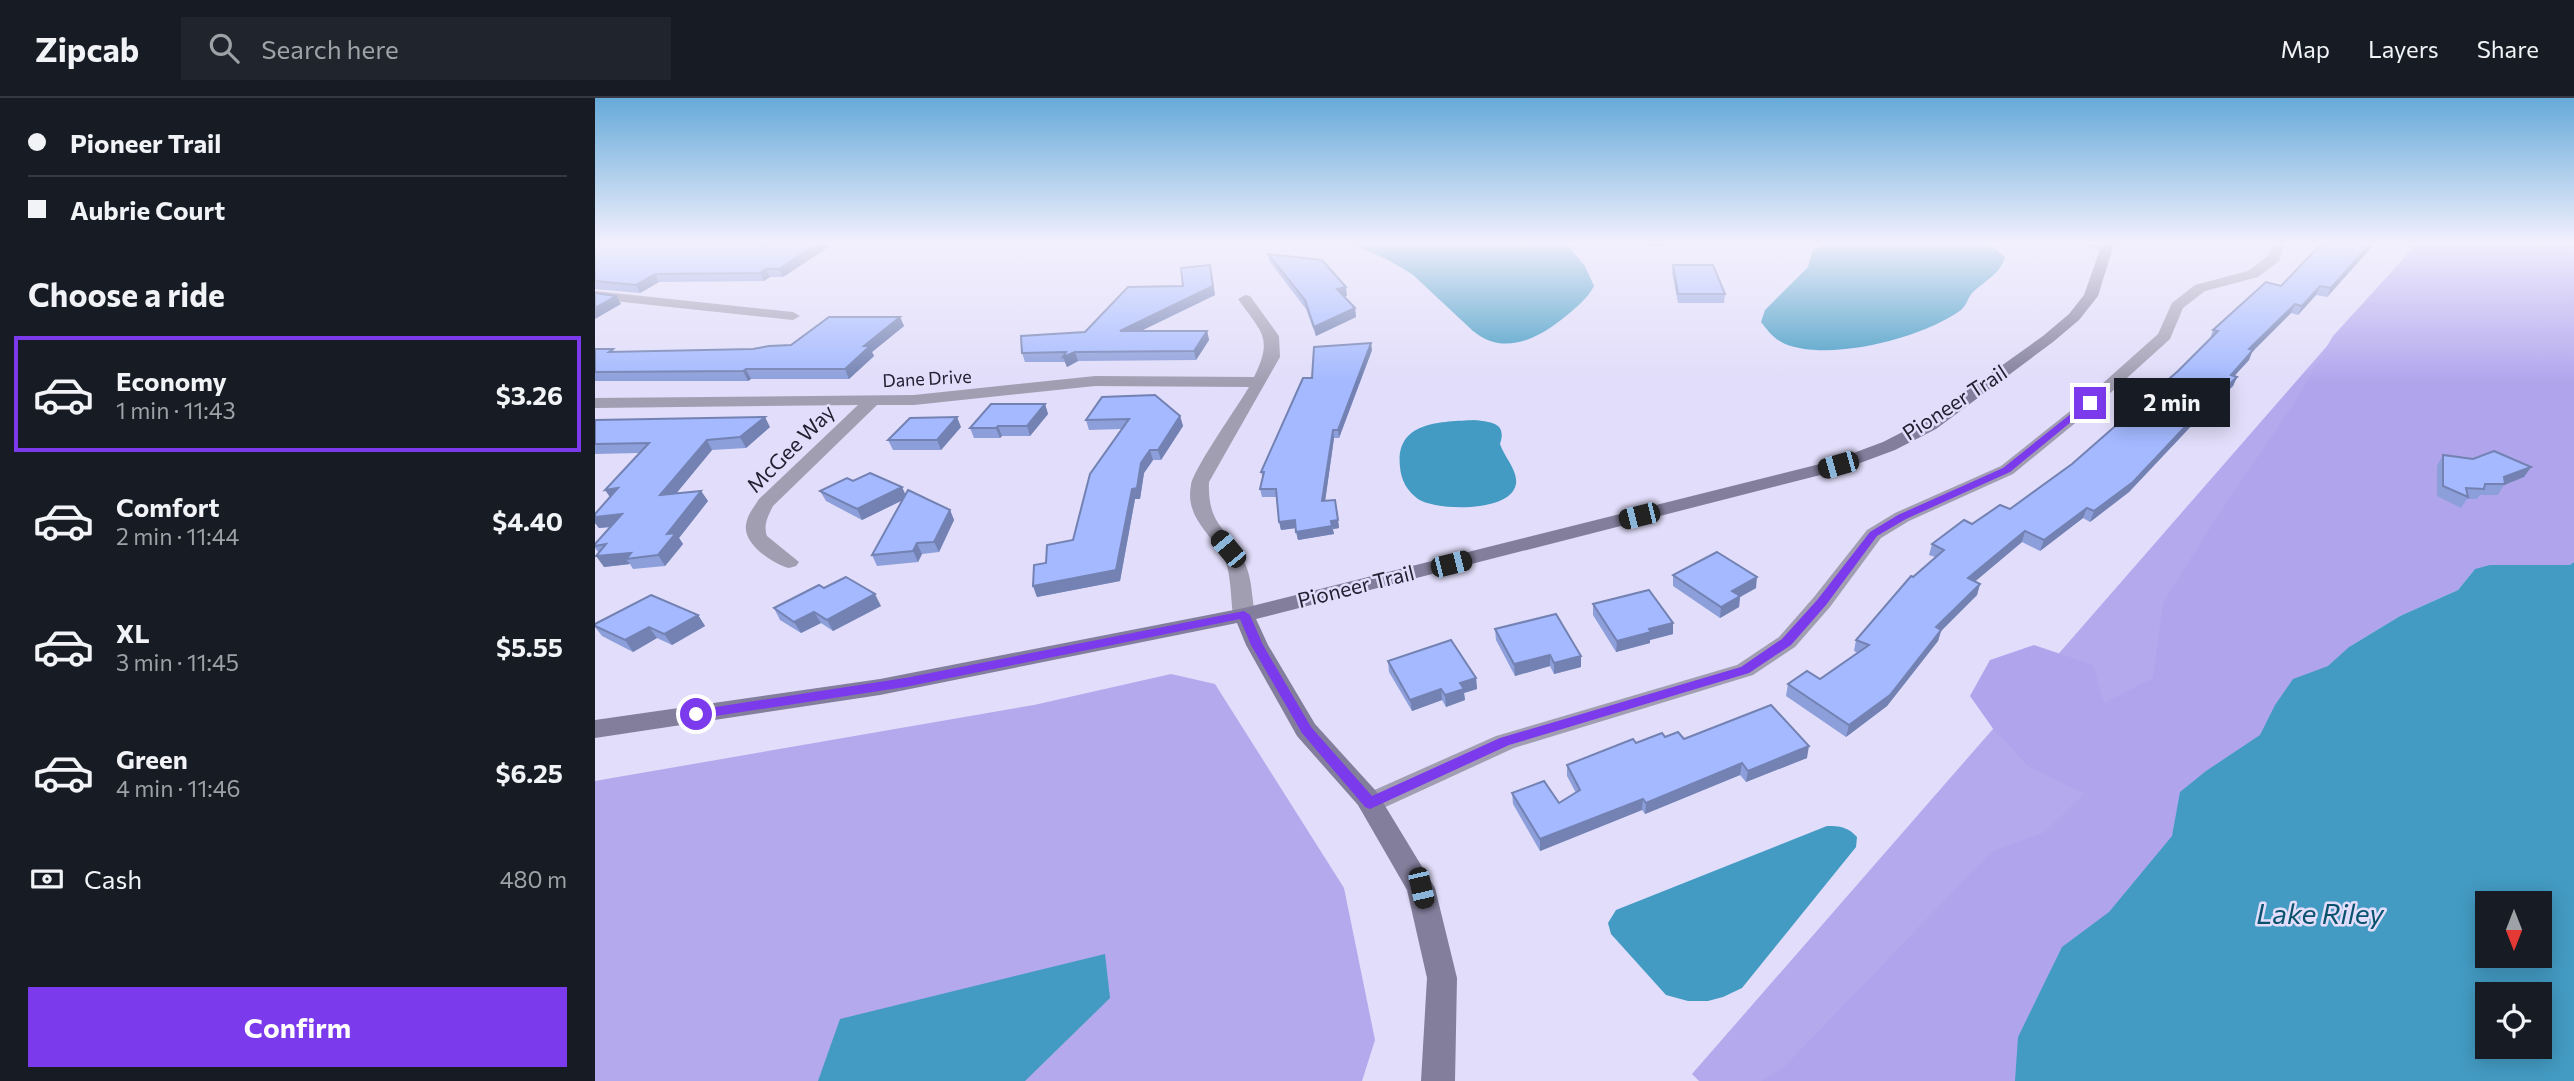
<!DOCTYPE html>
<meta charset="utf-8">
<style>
body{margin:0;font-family:Commissioner,sans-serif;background:#20242c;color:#f1f3f6;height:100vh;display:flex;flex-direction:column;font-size:26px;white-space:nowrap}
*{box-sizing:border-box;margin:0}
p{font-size:23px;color:#9ea1a6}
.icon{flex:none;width:38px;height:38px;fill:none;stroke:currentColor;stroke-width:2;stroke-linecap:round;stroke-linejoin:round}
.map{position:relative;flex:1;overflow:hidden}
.details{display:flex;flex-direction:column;background:#171b24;width:595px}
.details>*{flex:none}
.banner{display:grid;align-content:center;height:154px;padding:0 28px;background:#171b24}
.needle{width:46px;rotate:180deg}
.tools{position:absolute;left:1880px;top:793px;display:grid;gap:14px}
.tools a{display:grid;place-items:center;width:77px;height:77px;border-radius:0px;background:#171b24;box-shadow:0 4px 18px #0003;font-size:35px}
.end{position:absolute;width:32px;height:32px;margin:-16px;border:9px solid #7c3aed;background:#fff;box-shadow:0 0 0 4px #fff}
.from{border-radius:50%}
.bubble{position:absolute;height:49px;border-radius:0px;background:#171b24;box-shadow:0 4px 18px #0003;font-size:23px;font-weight:700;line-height:49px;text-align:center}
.car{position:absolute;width:21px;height:42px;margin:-21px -10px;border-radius:9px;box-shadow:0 0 5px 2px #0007;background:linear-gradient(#222 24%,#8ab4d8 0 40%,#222 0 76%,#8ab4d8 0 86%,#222 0)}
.banner b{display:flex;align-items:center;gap:24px;height:66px;font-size:26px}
.banner b+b{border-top:2px solid #363941}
.banner i{width:18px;height:18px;background:#f1f3f6}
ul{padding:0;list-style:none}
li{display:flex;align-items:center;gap:21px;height:116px;margin:0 14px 10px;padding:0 14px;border:4px solid transparent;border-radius:0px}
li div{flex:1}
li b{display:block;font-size:26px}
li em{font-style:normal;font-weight:700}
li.on{border-color:#7c3aed}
li>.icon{width:63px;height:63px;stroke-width:1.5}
h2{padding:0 28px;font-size:32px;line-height:84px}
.pay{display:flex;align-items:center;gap:18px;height:77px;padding:0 28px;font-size:26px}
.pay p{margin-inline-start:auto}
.action{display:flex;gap:14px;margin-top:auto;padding:14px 28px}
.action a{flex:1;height:80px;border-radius:0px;background:#7c3aed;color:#fff;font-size:28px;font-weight:700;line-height:80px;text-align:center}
header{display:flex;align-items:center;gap:42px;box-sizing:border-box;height:98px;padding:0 35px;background:#171b24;border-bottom:2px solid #363941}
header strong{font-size:33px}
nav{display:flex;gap:38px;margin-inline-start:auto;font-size:24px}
.search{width:490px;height:63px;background:#20242c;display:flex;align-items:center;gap:18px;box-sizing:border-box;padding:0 24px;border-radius:0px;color:#9ea1a6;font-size:26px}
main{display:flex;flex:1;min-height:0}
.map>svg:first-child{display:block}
.green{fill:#b3a9ec}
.forest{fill:#b0a5ed}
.water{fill:#439bc3;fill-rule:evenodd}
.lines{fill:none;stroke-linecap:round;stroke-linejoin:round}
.street{fill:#a19eb2;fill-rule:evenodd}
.secondary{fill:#827e9b;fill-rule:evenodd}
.wall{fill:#8d9fdb}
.shaded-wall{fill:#7382b2}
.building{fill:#a4b9ff;stroke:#7382b2;stroke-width:2}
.route{fill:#7c3aed}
.labels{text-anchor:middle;stroke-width:5;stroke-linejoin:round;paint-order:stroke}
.far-street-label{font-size:18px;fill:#232032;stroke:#e1ddfa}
.street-label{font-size:21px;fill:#232032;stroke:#e1ddfa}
.near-water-label{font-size:28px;font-style:italic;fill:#08526e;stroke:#e1ddfa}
</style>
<header>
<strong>Zipcab</strong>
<div class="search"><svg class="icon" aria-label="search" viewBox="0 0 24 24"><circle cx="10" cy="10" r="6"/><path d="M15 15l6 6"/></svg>Search here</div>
<nav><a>Map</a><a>Layers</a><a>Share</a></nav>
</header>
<main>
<section class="details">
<div class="banner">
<b><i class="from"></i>Pioneer Trail</b>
<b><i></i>Aubrie Court</b>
</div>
<h2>Choose a ride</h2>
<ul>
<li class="on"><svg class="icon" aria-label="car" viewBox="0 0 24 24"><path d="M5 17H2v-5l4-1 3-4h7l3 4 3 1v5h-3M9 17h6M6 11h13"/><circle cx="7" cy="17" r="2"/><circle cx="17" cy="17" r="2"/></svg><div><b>Economy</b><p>1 min · 11:43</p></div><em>$3.26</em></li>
<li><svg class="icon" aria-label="car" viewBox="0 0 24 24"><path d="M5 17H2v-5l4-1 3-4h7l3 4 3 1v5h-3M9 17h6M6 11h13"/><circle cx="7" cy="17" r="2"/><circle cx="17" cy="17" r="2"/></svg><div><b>Comfort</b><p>2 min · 11:44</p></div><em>$4.40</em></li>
<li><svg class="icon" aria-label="car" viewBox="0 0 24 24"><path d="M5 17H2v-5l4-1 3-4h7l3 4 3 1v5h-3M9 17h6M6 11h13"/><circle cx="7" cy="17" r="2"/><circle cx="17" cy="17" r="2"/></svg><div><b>XL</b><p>3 min · 11:45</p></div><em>$5.55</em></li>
<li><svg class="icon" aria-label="car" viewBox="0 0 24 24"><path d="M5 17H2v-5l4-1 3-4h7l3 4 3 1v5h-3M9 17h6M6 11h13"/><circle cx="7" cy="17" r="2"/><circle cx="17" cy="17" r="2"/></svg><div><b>Green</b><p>4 min · 11:46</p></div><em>$6.25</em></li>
</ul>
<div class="pay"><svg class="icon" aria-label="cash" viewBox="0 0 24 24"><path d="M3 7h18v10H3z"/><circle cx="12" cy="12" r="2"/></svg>Cash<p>480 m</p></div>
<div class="action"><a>Confirm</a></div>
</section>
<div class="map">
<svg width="1979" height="983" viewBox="0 0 1979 983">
<rect width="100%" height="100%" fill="#e1ddfa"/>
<!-- green -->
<g class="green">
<polygon points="1821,146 1971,146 1523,983 1104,983 1097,976"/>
<polygon points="576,576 620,586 749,790 780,942 767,983 0,983 0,683 439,607"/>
</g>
<!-- forest -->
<polygon class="forest" points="1822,146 1979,146 1979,464 1976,467 1880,471 1863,492 1805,518 1754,549 1733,568 1698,581 1680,607 1665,637 1611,673 1585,694 1577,738 1514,814 1467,849 1423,939 1420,983 1167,983 1189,969 1396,754 1450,734 1489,696 1433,668 1399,632 1375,598 1395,562 1439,547 1498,567 1509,605 1558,580 1568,505 1627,411 1698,307 1738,238"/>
<!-- water -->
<g class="water">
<path d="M758,146H971L990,168L999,188C994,198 986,205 977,213C949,237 912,261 878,233L817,176L793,162Z"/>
<path d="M1234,146H1394L1410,159C1406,175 1390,183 1378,194C1373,199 1372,207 1366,212C1328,240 1235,264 1190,246C1179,241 1173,233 1166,224L1170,212L1213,169L1218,152Z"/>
<path d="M879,322C897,324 912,325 905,346C909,359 923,372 921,386C916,415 841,413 823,401C812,393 806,382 805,369C800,323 845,324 879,322Z"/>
<path d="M1979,464V983H1420L1423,939L1467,849L1514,814L1577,738L1585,694L1611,673L1665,637L1680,607L1698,581L1733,568L1754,549L1805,518L1863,492L1880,471L1895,467H1975ZM1892,805H1944V858H1892ZM1892,896H1944V948H1892Z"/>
<path d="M1232,728C1245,728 1253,729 1262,739L1261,749L1147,890L1128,899L1113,903H1093L1071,897L1016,836L1013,825L1021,812Z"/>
<polygon points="510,856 515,900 430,983 223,983 245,921"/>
</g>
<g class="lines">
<!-- street -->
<g class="street">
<polygon points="1487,146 1513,146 1518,150 1512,154"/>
<polygon points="1678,146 1690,146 1684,163 1663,179 1610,193 1588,210 1575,241 1501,308 1418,376 1314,423 1286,440 1235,509 1200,549 1158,577 919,650 784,712 775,715 766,712 762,705 766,698 901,638 1142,567 1184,539 1219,499 1272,432 1300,415 1406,368 1489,302 1563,236 1577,205 1600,187 1653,173 1673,158"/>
<polygon points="0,193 198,214 205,218 198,222 0,201"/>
<path d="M650,197L655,198L684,238L685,259L614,384C612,432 637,430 651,468C657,482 657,501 660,517L657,522H641L638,517C636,502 636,483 632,468C622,438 589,423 596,387C599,370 643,308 654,289L500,288L319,307H282L178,408C173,418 168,427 172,438L204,464L201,468L194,470C178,466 148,446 151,427C152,417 159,409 164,401L263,307L0,310V300L319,297L500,278L659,279C679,239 666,234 643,201Z"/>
</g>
<!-- secondary -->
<polygon class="secondary" points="1507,146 1519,146 1503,198 1484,222 1458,244 1341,331 1300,352 1249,371 661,521 673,547 720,626 781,693 840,790 862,880 860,983 826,983 832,880 812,792 763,707 702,638 651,547 642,525 285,597 0,640 0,622 285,581 649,510 1237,363 1288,344 1329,323 1448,238 1474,216 1489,197"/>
</g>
<!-- wall -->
<g class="wall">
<polygon points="0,146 238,146 188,179 175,179 169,183 64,184 45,195 0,191"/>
<rect x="1051" y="146" width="21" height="2"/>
<polygon points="1726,146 1777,146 1775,151 1732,199 1721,197 1703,217 1696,215 1657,254 1654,262 1639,278 1642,279 1638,288 1600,324 1534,394 1495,424 1488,420 1445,453 1427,444 1380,483 1385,486 1382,497 1346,533 1343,543 1292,608 1251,639 1191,598 1193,586 1225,581 1263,555 1259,553 1261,542 1318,479 1340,459 1334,457 1337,446 1377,426 1415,411 1477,366 1583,273 1615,241 1618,232 1686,188"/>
<polygon points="673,156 752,198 749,198 760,210 761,219 721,238 711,211 675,164"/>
<polygon points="615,167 620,197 546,233 612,233 614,242 601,262 483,263 472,269 470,264 430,264 427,255 490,234 588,188"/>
<polygon points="1078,167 1130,196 1129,205 1083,205 1077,175"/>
<polygon points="305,219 309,228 277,254 279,258 254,281 156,281 153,283 0,283 0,251 18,251 19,254 158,251 196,247"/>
<polygon points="777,252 744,340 739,340 730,403 740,402 744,430 738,431 739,436 703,442 701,430 686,432 681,399 667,399 665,391 668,380 666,374 717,280"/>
<polygon points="450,306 453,316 435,338 407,338 405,340 379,340 375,330"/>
<polygon points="585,318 588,328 566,362 558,362 549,375 545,401 540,401 525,483 442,499 438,488 451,465 478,442 527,331 494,332 491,322"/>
<polygon points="0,322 175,329 151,350 117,352 81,395 106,393 113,403 84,440 88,446 70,468 38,471 35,466 9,469 4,455 0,450 0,446 16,429 4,430 0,425 0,416 15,399 44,355 0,356"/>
<polygon points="366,329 346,352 298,352 293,342"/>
<polygon points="1848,357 1936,369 1929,379 1909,387 1903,397 1885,397 1882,401 1872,401 1866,410 1842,398 1842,368"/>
<polygon points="258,383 307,389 310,397 355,412 359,422 344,454 327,456 323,464 282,468 277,457 308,402 267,422 231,403 225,393"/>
<polygon points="1078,477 1161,490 1145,499 1144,509 1125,520 1078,488"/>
<polygon points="229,490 286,508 238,533 226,525 206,535 185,522 179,510"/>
<polygon points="998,506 1078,525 1078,536 1055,542 1055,545 1021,554 998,517"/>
<polygon points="103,517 110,528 77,547 62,540 38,554 7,538 0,529 0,526"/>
<polygon points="900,531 986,569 959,576 955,568 920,578 901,542"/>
<polygon points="793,563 881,580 882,591 869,595 870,602 851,609 847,602 817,613 794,574"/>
<polygon points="1070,639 1089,641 1212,660 1151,684 1145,677 1050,716 1047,712 945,753 918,706 917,695 964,705 981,695 972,678 972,667 1041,645"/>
</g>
<!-- shaded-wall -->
<g class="shaded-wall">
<polygon points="222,146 238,146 188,179 184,171"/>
<polygon points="1775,146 1777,146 1775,151 1732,199 1736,190"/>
<polygon points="615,167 620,197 527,242 525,233 618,188"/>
<polygon points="171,171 175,179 169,183 165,175"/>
<polygon points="60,176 64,184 45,195 41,187"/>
<polygon points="1725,188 1721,197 1703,217 1707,208"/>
<polygon points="751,189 752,198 743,199 742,191"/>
<polygon points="21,198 26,206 0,221 0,210"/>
<polygon points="1700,206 1696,215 1657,254 1654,262 1632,286 1636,277 1654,251"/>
<polygon points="760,210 761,219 721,238 719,229"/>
<polygon points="305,219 309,228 277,254 279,258 254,281 250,271 269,248"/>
<polygon points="612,233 614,242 601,262 599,253"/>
<polygon points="776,245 777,252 744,340 743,332"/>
<polygon points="480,254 483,263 472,269 468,259"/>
<polygon points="151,271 156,281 153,283 148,273"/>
<polygon points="1642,279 1638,288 1600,324 1534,394 1495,424 1499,413"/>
<polygon points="450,306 453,316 435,338 432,328"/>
<polygon points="585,318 588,328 566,362 563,352"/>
<polygon points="170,319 175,329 151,350 145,339"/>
<polygon points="362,319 366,329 346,352 342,342"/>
<polygon points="403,328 407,338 405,340 401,330"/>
<polygon points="738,332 739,340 729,411 727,403"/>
<polygon points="112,342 117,352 71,408 65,397"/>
<polygon points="555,352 558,362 549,375 545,401 540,401 525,483 442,499 438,488 546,365"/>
<polygon points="1936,369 1929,379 1909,387 1909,379"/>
<polygon points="307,389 312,400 267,422 262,411"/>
<polygon points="23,390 17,402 10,392"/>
<polygon points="106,393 113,403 84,440 88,446 70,468 63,457 72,436"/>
<polygon points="1492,410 1488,420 1445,453 1449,442"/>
<polygon points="355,412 359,422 344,454 339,444"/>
<polygon points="27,416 34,427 4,430 0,425 0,419"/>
<polygon points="700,422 701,430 686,432 684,424"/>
<polygon points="743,422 744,430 738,431 736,423"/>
<polygon points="737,428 739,436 703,442 701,434"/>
<polygon points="1430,433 1427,444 1370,492 1373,480"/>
<polygon points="322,445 327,456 323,464 318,453"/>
<polygon points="36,455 31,461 35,466 9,469 1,458"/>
<polygon points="1162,479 1161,490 1145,499 1144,509 1125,520 1126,509 1137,493"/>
<polygon points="1385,486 1382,497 1346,533 1343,543 1292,608 1251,639 1254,627 1341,529"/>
<polygon points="280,496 286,508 238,533 232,522"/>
<polygon points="219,514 226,525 206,535 199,524"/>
<polygon points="103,517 110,528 77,547 69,536"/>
<polygon points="1078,525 1078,536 1055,542 1055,545 1021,554 1022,543 1054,531"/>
<polygon points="54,529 62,540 38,554 30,542"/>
<polygon points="955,557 955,568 920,578 919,566"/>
<polygon points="986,558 986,569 959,576 959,565"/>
<polygon points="881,580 882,591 869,595 870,602 851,609 850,597 865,585"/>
<polygon points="846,591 847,602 817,613 815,602"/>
<polygon points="1214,648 1212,660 1151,684 1153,673"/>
<polygon points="1147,665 1145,677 1050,716 1051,705"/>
<polygon points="1048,701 1047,712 945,753 945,741"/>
</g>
<!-- building -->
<g class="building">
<polygon points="0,146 222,146 184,171 171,171 165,175 60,176 41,187 0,183"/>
<polygon points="1726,146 1775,146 1736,190 1725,188 1707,208 1700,206 1654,251 1658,252 1636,277 1642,279 1604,314 1538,384 1499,413 1492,410 1449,442 1430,433 1373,480 1385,486 1341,529 1346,532 1295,597 1254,627 1193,586 1212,573 1225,581 1274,547 1261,542 1316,478 1318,479 1349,452 1337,446 1369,422 1377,426 1405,407 1415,411 1477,366 1583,273 1623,233 1618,232 1671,184 1686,188"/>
<polygon points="673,156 727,162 751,189 742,191 760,210 719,229 710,202"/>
<polygon points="615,167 618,188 525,233 612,233 599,253 480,254 468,259 471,254 427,255 426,238 490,234 533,189 588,188 586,170"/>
<polygon points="1078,167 1118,167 1130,196 1083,196"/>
<polygon points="0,195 21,198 0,210"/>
<polygon points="234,219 305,219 269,248 275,248 250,271 151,271 148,273 0,274 0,251 18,251 14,254 158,251 174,248 196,247"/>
<polygon points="776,245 743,332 738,332 727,403 740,402 743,422 736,423 737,428 701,434 700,422 684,424 681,391 665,391 669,374 666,374 708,280 717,280 719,249"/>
<polygon points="560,297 585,318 563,352 555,352 546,365 542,390 537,391 521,472 438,488 439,467 451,465 452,447 478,442 495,376 534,321 491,322 507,299"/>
<polygon points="396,306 450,306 432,328 403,328 401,330 375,330"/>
<polygon points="170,319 145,339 112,342 65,397 106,393 72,436 81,435 63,457 31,461 36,455 1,458 11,446 0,448 0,446 27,416 0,419 0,416 23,390 10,392 54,345 0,346 0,322"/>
<polygon points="362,319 342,342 293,342 315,320"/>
<polygon points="1899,353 1936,369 1909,379 1910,386 1890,386 1889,391 1871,390 1873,399 1848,388 1848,357 1878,361"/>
<polygon points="275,375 307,389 262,411 225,393 252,380 258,383"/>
<polygon points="313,392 355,412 339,444 322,445 318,453 277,457"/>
<polygon points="1122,454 1162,479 1137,493 1145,498 1126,509 1078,477"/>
<polygon points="251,479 280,496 232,522 219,514 199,524 179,510 224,487 229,490"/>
<polygon points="1054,492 1078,525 1054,531 1056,534 1022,543 998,506"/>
<polygon points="56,497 103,517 69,536 54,529 30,542 0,528 0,526"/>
<polygon points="961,516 986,558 959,565 955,557 919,566 900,531"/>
<polygon points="856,542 881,580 865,585 869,591 850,597 846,591 815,602 793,563"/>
<polygon points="1176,607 1214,648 1153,673 1147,665 1051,705 1048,701 945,741 917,695 949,683 964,705 985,692 972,667 1038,641 1041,645 1067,635 1070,639 1083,634 1089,641"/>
</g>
<!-- sky -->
<linearGradient id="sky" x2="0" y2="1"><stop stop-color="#66aad9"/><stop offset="0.51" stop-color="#f2f0fd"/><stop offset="1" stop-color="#f2f0fd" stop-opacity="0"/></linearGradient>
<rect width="1979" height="284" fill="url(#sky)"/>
<!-- route -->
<polygon class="route" points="1492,303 1499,305 1415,374 1311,421 1282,438 1231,507 1196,547 1154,575 914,647 775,711 770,709 707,635 656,547 645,521 310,589 101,621 95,616 101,612 310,580 649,513 655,517 668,547 716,629 777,698 905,640 1146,569 1187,541 1223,501 1275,434 1303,417 1408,370"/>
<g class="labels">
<!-- far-street labels -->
<g class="far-street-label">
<text transform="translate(332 281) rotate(-3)" y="6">Dane Drive</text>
</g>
<!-- street labels -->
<g class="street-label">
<text transform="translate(1360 305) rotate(-33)" y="7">Pioneer Trail</text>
<text transform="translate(196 351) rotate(-45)" y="7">McGee Way</text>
<text transform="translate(761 489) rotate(-14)" y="7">Pioneer Trail</text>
</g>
<!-- near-water labels -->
<g class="near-water-label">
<text x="1725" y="826">Lake Riley</text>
</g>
</g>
</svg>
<div class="tools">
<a><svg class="needle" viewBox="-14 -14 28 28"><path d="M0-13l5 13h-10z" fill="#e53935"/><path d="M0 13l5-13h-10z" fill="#9ea1a6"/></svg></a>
<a><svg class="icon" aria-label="locate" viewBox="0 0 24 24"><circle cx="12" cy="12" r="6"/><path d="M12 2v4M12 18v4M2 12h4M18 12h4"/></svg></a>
</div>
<i class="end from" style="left:101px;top:616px"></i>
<i class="end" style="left:1495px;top:305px"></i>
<div class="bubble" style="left:1519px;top:280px;width:116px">2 min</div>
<i class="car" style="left:1243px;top:367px;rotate:254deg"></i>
<i class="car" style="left:1044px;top:418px;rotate:256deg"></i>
<i class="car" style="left:633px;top:451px;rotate:320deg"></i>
<i class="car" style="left:856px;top:466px;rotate:76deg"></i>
<i class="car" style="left:826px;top:790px;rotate:167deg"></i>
</div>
</main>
